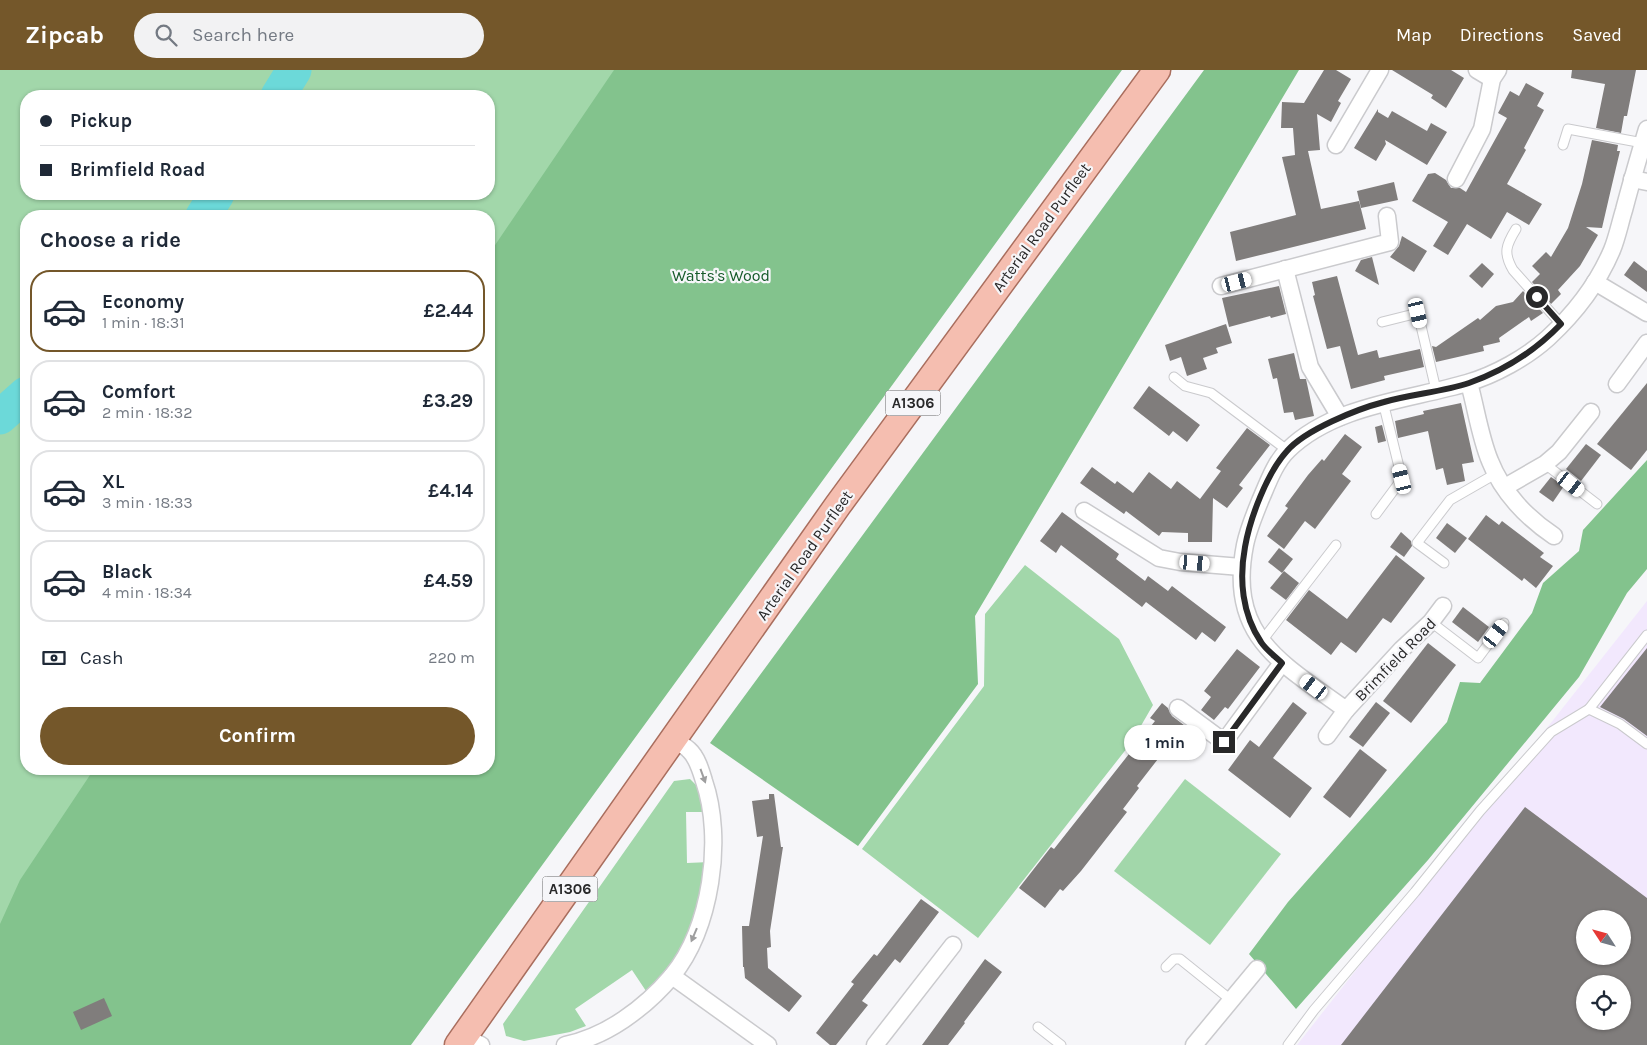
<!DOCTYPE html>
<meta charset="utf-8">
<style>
body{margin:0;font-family:Karla,sans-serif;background:#f2f2f3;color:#1f2937;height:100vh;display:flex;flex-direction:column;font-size:19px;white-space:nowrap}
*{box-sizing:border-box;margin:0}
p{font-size:16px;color:#747a83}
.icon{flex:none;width:28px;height:28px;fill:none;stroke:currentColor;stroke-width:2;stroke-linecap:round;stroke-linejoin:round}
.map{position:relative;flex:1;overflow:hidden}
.sheet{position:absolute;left:20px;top:140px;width:475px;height:565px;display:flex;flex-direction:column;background:#fff;border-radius:20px;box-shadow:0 1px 4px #0004}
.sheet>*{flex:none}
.top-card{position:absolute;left:20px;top:20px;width:475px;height:110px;border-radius:20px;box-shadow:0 1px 4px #0004;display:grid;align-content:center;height:110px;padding:0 20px;background:#fff}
.needle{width:32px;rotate:306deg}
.fabs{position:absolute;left:1576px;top:840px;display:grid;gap:10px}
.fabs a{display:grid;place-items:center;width:55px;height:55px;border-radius:50%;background:#fff;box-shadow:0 1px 4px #0004;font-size:25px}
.end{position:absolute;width:22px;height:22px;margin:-11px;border:6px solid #282829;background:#fff;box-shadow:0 0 0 2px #fff}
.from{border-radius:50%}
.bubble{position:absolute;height:35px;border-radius:18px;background:#fff;box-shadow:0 1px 4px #0004;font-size:16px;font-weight:700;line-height:35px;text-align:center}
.car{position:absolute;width:15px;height:30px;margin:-15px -8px;border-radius:6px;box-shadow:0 0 4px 1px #0007;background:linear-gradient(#fff 24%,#345 0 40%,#fff 0 76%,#345 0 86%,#fff 0)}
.top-card b{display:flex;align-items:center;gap:18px;height:48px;font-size:19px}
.top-card b+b{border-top:1px solid #e0e1e3}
.top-card i{width:12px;height:12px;background:#1f2937}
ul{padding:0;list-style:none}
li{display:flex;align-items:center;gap:15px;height:82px;margin:0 10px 8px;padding:0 10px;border:2px solid #e0e1e3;border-radius:20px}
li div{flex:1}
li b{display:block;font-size:19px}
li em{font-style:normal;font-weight:700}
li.current{border-color:#74572a}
li>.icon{width:45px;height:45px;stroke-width:1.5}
h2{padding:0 20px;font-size:22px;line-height:60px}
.pay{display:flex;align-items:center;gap:12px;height:55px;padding:0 20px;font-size:19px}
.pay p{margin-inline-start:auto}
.button{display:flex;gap:10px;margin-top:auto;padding:10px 20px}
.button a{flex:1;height:58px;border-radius:30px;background:#74572a;color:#fff;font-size:20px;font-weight:700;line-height:58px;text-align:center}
header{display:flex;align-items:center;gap:30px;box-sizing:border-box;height:70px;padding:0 25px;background:#74572a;color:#fff}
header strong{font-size:24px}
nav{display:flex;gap:28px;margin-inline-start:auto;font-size:18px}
.search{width:350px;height:45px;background:#f2f2f3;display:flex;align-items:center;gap:12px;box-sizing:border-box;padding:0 18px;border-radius:28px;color:#747a83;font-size:19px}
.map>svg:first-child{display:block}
.industrial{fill:#f2e8fd;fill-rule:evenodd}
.green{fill:#a2d7aa;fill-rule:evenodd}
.forest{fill:#83c38d}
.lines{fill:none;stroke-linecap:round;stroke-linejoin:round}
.river{stroke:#6cd9d9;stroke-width:35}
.building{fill:#807d7c;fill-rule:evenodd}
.lane-casing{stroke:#cacacd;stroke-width:11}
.street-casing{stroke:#cacacd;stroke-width:19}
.primary-casing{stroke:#a96e5e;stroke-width:29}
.lane{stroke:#fff;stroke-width:9}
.street{stroke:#fff;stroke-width:16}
.primary{stroke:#f5beb0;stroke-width:26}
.oneway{fill:#9e9e9f}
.route{stroke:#282829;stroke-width:6}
.labels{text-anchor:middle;stroke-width:4.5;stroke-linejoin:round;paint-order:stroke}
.shield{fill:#f6f6f9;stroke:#666667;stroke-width:1}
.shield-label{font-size:15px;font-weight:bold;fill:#282829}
.street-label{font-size:16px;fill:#282829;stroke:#f6f6f9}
.park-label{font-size:16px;fill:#155a29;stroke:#f6f6f9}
</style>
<header>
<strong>Zipcab</strong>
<div class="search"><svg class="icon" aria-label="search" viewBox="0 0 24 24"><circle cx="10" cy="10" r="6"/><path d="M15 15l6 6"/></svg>Search here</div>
<nav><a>Map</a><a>Directions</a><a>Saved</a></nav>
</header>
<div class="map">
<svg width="1647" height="975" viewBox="0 0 1647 975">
<rect width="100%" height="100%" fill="#f6f6f9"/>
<!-- industrial -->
<path class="industrial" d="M1647,531V975H1297ZM1585,849H1622V886H1585ZM1585,914H1622V951H1585Z"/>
<!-- green -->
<g class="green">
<path d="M0,0H615L489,186V146H26V699H96L0,975ZM26,26H489V124H26Z"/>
<polygon points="1025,495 1119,569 1153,635 1131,673 978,868 862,779 984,616 985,544"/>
<path d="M690,709L698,717L703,742H686L687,793L710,792C708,805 708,819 704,831C693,866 673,896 646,921L632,900L575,939L586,956L570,962L524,971L506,966L503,954L674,711Z"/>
<polygon points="1185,709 1281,784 1210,875 1114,801"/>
</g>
<!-- forest -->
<g class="forest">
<polygon points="614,0 1122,0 411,975 0,975 0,854 20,810 94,699 489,699 489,184"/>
<polygon points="1204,0 1299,0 975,546 978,614 858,776 710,673"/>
<polygon points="1647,390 1647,499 1627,523 1579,607 1428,790 1296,939 1249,884 1288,832 1447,652 1460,612 1480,613 1532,543 1543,513 1579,481 1583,460"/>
</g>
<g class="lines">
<!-- river -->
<g class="river">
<polyline points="278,26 294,0"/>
<polyline points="203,146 217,124"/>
<polyline points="0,347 26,324"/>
</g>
</g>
<!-- building -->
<g class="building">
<polygon points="1324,0 1336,0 1351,9 1338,31 1341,33 1331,52 1317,44 1320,80 1308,81 1321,139 1359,131 1366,159 1236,191 1230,162 1296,145 1282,87 1295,85 1293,58 1281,58 1282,32 1304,33"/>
<polygon points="1392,0 1451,0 1464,8 1446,38 1431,28 1433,25"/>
<polygon points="1572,0 1636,0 1627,46 1624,46 1621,63 1596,58 1605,14 1571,8"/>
<polygon points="1526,13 1544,23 1537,36 1544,40 1524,78 1526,80 1507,114 1542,134 1529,155 1507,142 1491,169 1467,154 1448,185 1433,176 1448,152 1412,131 1428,104 1435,103 1446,110 1451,118 1460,118 1466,122 1507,48 1498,43 1510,21 1519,26"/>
<polygon points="1378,39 1378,42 1388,48 1392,41 1427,61 1431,53 1447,62 1427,95 1385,70 1386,74 1376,91 1354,78"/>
<polygon points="1592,70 1618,75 1617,81 1620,81 1611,119 1602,158 1586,157 1598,165 1580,196 1558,220 1561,224 1551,234 1532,212 1540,204 1532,196 1546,182 1551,187 1568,158 1582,114"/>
<polygon points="1394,112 1398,130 1361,138 1357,121"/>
<polygon points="1402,166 1427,181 1414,202 1390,187 1399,176"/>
<polygon points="1372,187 1379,215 1355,201 1361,190"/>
<polygon points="1634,191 1647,201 1647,222 1624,205"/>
<polygon points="1482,193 1494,204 1482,218 1469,206"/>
<polygon points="1337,206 1358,285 1377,280 1379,288 1420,279 1424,297 1384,306 1385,310 1351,319 1340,276 1327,279 1313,226 1315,225 1312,212"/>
<polygon points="1279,216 1286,244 1271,248 1270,246 1229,257 1222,228"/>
<polygon points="1523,221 1543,243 1531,251 1529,247 1499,268 1500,272 1483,276 1484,281 1436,292 1432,276 1436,277 1478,248 1480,250 1496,236 1513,232"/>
<polygon points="1226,254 1232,273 1216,278 1218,283 1203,288 1207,299 1187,306 1181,287 1170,291 1165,275"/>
<polygon points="1294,283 1300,309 1306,309 1314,346 1295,350 1293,342 1284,343 1277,308 1273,309 1268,289"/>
<polygon points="1647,313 1647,380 1631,400 1597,374"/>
<polygon points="1149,316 1200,355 1187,372 1173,361 1169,366 1133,338"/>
<polygon points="1461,333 1474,392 1462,394 1465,411 1447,415 1443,398 1436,400 1428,361 1398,368 1395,351 1424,344 1423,341"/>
<polygon points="1382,355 1386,371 1378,373 1375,357"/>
<polygon points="1247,358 1270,375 1239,415 1243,418 1227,438 1213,428 1212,472 1188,472 1188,463 1162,462 1159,466 1126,441 1124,444 1080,413 1092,397 1115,414 1117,411 1133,423 1149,402 1171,419 1177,411 1200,429 1221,401 1216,398"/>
<polygon points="1345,364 1362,377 1342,404 1351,411 1315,459 1305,451 1284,479 1267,466 1288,438 1285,436 1308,405 1322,389 1324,391"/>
<polygon points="1586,374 1601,385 1581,411 1566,399"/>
<polygon points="1551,407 1564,416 1553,432 1539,422"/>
<polygon points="1062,442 1119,484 1116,489 1145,511 1148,506 1168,521 1172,516 1226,557 1215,572 1202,562 1196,570 1146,532 1142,537 1061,475 1056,483 1040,471"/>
<polygon points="1486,445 1499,455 1502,451 1544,483 1540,487 1553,496 1536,518 1524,508 1522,511 1468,469"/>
<polygon points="1447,453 1467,468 1455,483 1436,468"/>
<polygon points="1401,462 1411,471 1412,476 1404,487 1390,477"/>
<polygon points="1279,478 1293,489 1282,503 1268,492"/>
<polygon points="1396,485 1425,508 1391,553 1383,548 1356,583 1341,572 1331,585 1286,550 1309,520 1347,549"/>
<polygon points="1284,501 1299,513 1286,530 1270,518"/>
<polygon points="1463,537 1489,557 1478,572 1452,552"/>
<polygon points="1428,573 1456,595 1411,653 1383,631"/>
<polygon points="1647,578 1647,666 1624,649 1600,637"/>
<polygon points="1237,579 1260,597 1228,639 1225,637 1214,650 1201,640 1211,627 1204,621"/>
<polygon points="1293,632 1307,643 1273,688 1312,718 1290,748 1228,700 1250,670 1259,677"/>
<polygon points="1376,632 1390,643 1363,677 1349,667"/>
<polygon points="1162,633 1168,638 1172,646 1192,661 1182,673 1175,667 1137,716 1139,718 1123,739 1127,742 1081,801 1063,821 1060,819 1045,838 1019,818 1051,777 1054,779 1155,651 1150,648"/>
<polygon points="1360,679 1387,700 1350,748 1323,727"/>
<polygon points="769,724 774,724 781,777 783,777 770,861 771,877 767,878 768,898 802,926 789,942 745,908 744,897 743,897 742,856 749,856 763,766 757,767 752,731 769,729"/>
<path d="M1525,737L1647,828V975H1341ZM1585,849H1622V886H1585ZM1585,914H1622V951H1585Z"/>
<polygon points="921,829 939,842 900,893 895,889 862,931 868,935 836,975 830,975 816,963 854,914 851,912 874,884 877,886"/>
<polygon points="985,889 1002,902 964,952 965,953 948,975 922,975"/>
<polygon points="104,928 112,946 81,960 73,942"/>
</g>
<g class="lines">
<!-- lane casing -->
<g class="lane-casing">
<g id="lane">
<polyline points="1563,75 1568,59 1643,73"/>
<path d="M1516,159C1506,175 1503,183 1513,200L1561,254"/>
<polyline points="1382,252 1418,243 1436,320"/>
<polyline points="1174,307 1185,316 1211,323 1287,380"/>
<polyline points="1545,394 1597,434"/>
<polyline points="1376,444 1402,409 1383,332"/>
<polyline points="1444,493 1417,473 1450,430 1497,403"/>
<polyline points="1431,552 1478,588 1504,553"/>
<polyline points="1261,572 1336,475"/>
<polyline points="1589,639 1647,565"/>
<polyline points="1166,897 1174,889 1180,889 1231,930"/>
<polyline points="1038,957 1061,975"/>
<polyline points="1288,975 1314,940 1415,822 1480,741 1551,662 1589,639 1620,654 1647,674"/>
</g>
</g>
<!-- street casing -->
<g class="street-casing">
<g id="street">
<polyline points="1477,0 1492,9"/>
<polyline points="1336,75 1380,0"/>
<polyline points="1456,109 1482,59 1492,9 1498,0"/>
<polyline points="1632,109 1647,112"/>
<polyline points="1285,199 1310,297 1340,347"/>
<polyline points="1595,212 1647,243"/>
<polyline points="1221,216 1390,172 1387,146"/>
<path d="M1469,313C1476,338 1480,367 1490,391C1502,422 1527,448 1554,466"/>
<polyline points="1617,314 1647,273"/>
<polyline points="1505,417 1545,394 1559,382 1591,342"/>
<polyline points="1084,441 1159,488 1180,492 1241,497"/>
<path d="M1443,536L1431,552L1402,579L1346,640C1282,593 1227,567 1245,475C1248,460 1254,446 1260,431C1267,415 1275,392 1288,380C1334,335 1409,330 1467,313C1495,305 1527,287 1548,268C1574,244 1598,213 1612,180C1617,168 1620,153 1624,140C1631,113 1639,86 1647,59"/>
<polyline points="1178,638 1224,672 1282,593"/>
<polyline points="1327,666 1346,640"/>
<polyline points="672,906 768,975"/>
<polyline points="464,967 481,975"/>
<path d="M565,975C606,967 645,938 672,906C711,858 724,769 704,711C701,701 697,687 689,680C685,676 679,673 674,669"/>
<polyline points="875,975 953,875"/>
<polyline points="1194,975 1257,899"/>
</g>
</g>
<!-- primary casing -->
<g class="primary-casing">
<polyline id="primary" points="458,975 838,435 1157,0"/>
</g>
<!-- lane -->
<use href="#lane" class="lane"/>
<!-- street -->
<use href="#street" class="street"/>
<!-- primary -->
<use href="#primary" class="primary"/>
</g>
<!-- one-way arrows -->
<defs><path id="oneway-solid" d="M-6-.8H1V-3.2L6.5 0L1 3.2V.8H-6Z" transform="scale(1.25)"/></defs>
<g class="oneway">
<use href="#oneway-solid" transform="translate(703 706) rotate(70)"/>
<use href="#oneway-solid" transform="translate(694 865) rotate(113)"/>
</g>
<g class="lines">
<!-- route -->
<path class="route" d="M1224,672L1282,593C1275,586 1266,580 1261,572C1242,544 1239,509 1245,477C1250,448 1267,403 1287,381C1305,360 1357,339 1384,332C1412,324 1442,322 1469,313C1503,301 1536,280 1561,254L1537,227"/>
</g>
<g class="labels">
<!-- shield labels -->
<g class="shield">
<rect x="885.5" y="320.5" width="55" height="25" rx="4"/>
<rect x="542.5" y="806.5" width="55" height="25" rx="4"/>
</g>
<g class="shield-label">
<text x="913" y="338">A1306</text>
<text x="570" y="824">A1306</text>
</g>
<!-- street labels -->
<g class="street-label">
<text transform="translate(1041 157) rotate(-54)" y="6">Arterial Road Purfleet</text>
<text transform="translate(804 485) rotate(-55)" y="6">Arterial Road Purfleet</text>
<text transform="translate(1395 589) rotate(-46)" y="6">Brimfield Road</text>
</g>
<!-- park labels -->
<g class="park-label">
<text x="721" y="211">Watts's Wood</text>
</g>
</g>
</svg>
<div class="fabs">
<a><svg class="needle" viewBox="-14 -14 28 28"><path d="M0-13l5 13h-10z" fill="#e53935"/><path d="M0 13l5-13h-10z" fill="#747a83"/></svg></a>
<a><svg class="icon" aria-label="locate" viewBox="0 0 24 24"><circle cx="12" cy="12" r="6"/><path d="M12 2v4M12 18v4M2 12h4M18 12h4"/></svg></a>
</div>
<i class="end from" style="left:1537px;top:227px"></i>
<i class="end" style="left:1224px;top:672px"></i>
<div class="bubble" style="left:1124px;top:655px;width:82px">1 min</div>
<i class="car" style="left:1237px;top:212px;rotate:76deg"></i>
<i class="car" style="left:1418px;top:243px;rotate:167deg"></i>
<i class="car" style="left:1402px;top:409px;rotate:346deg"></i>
<i class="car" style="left:1571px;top:414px;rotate:128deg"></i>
<i class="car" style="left:1195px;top:493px;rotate:94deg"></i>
<i class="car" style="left:1496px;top:564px;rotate:37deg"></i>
<i class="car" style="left:1314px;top:617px;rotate:307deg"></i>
<div class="top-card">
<b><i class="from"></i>Pickup</b>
<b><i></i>Brimfield Road</b>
</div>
<section class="sheet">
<h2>Choose a ride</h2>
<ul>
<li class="current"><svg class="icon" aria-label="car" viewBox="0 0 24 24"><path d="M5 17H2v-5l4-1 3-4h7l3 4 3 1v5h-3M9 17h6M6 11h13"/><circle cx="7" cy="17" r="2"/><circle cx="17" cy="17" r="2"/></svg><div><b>Economy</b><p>1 min · 18:31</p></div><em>£2.44</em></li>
<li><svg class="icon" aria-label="car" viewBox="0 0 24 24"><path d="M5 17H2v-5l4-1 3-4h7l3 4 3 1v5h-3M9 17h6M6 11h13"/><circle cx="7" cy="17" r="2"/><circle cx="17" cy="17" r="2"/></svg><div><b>Comfort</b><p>2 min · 18:32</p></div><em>£3.29</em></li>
<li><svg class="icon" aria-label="car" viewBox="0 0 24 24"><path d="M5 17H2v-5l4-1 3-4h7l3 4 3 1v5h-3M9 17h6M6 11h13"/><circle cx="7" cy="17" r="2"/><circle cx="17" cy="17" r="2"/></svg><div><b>XL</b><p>3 min · 18:33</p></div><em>£4.14</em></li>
<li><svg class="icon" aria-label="car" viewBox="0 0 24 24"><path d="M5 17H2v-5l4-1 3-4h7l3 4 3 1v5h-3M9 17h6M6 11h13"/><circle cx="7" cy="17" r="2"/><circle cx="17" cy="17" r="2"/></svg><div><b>Black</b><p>4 min · 18:34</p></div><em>£4.59</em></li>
</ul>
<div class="pay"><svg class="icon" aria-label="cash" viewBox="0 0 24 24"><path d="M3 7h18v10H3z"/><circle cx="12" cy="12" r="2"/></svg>Cash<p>220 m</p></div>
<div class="button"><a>Confirm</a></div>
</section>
</div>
